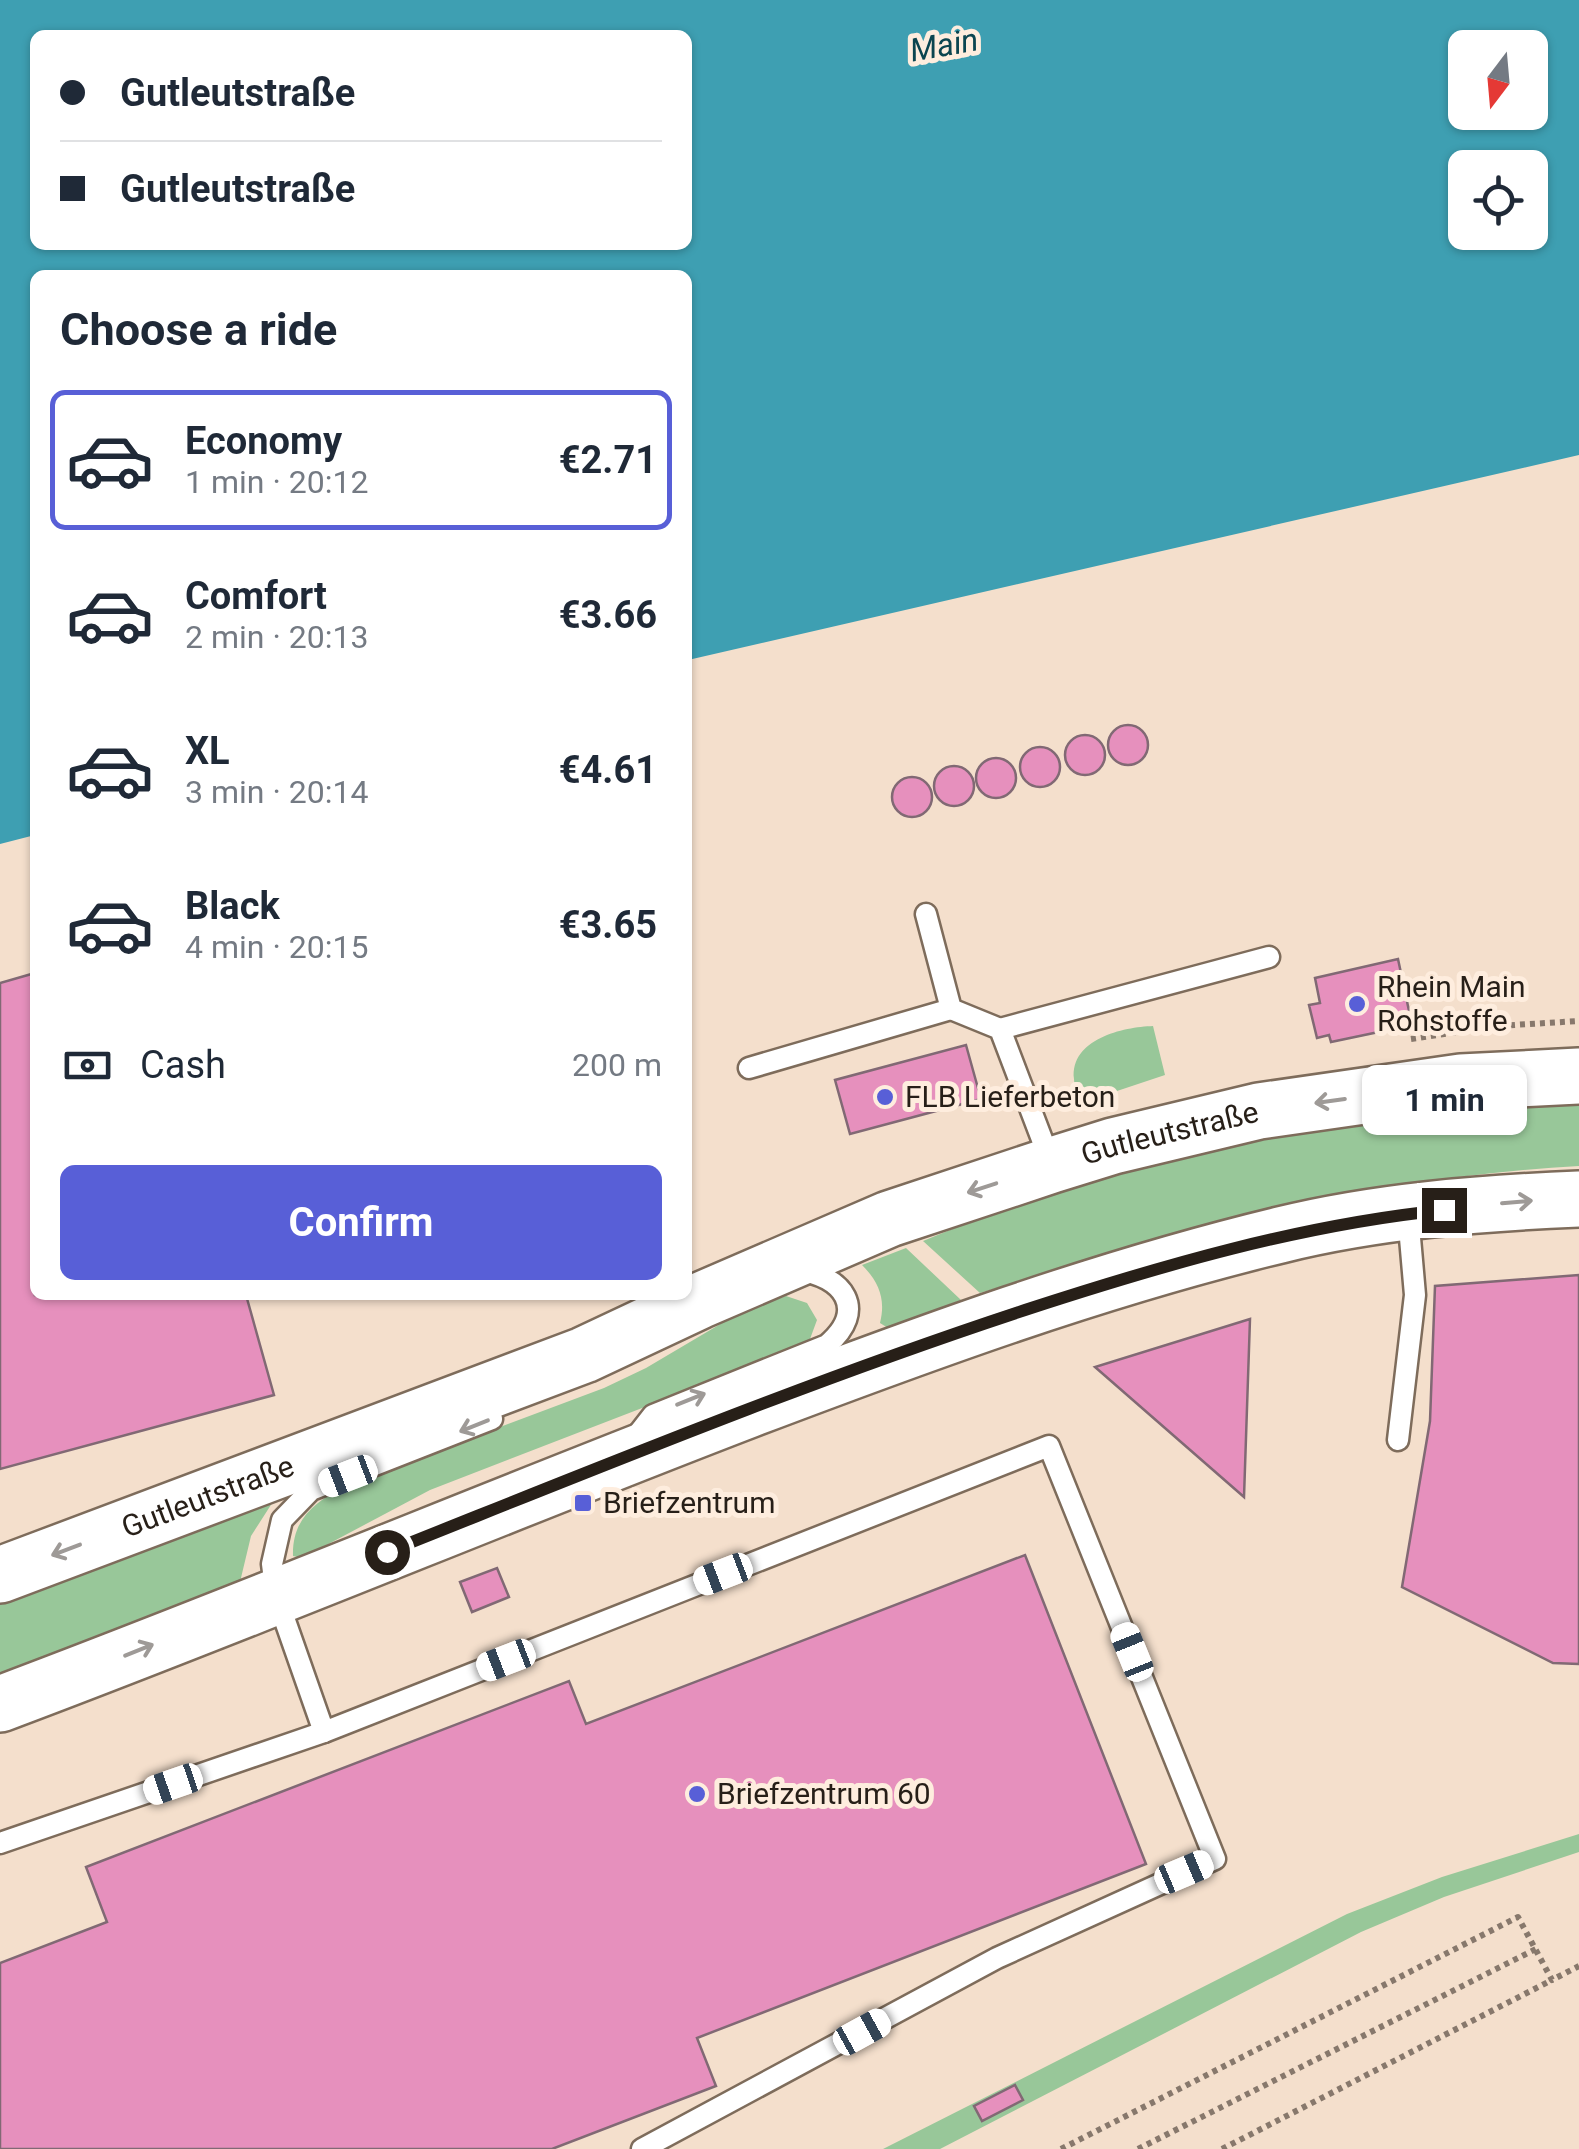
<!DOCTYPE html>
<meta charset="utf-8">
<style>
body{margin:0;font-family:Roboto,sans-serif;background:#f6f6f7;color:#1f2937;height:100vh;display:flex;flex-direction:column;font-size:38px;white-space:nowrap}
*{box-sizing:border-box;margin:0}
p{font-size:32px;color:#747a83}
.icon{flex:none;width:55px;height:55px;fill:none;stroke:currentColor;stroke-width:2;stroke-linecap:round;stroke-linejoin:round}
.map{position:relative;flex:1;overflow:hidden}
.panel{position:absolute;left:30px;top:270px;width:662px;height:1030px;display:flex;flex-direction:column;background:#fff;border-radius:15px;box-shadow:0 2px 8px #0004}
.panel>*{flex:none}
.banner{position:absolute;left:30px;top:30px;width:662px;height:220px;border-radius:15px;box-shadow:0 2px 8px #0004;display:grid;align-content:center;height:220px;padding:0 30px;background:#fff}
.needle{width:65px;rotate:196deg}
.controls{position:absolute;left:1448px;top:30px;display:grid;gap:20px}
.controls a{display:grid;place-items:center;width:100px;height:100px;border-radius:15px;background:#fff;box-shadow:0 2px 8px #0004;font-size:50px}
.end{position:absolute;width:45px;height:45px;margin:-22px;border:12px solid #271f18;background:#fff;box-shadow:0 0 0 5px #fff}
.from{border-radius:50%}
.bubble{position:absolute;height:70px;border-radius:15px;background:#fff;box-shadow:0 2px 8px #0004;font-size:32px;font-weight:700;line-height:70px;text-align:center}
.car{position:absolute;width:30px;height:60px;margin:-30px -15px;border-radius:12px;box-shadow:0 0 8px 2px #0007;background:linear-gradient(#fff 24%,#345 0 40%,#fff 0 76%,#345 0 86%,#fff 0)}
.banner b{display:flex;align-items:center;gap:35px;height:95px;font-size:38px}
.banner b+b{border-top:2px solid #e0e1e3}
.banner i{width:25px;height:25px;background:#1f2937}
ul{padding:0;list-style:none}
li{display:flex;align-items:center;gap:30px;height:140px;margin:0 20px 15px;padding:0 10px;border:5px solid transparent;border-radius:15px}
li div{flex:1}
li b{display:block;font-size:38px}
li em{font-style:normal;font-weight:700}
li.selected{border-color:#585fd7}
li>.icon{width:90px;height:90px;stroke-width:1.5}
h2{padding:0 30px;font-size:45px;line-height:120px}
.pay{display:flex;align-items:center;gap:25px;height:110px;padding:0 30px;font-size:38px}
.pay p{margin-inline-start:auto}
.button{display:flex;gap:20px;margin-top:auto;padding:20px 30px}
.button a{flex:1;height:115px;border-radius:15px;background:#585fd7;color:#fff;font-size:40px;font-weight:700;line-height:115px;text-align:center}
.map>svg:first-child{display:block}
.green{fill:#98c799}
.water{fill:#3e9fb2;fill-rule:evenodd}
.building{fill:#e690bd;stroke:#816974;stroke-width:2.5}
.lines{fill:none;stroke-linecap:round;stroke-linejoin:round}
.service-casing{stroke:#7e6c5b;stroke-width:25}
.secondary-casing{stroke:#7e6c5b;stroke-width:60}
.path{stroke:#87786c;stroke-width:6;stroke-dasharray:5 5;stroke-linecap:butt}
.service{stroke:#fff;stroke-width:20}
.secondary{stroke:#fff;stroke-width:55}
.oneway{stroke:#9e9a97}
.route{stroke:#271f18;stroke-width:12}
.poi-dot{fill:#585fd7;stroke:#feedde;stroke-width:4}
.labels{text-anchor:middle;stroke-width:10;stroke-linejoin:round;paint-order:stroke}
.poi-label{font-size:30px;fill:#271f18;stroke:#feedde;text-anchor:start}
.street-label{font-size:30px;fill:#271f18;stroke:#feedde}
.water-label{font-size:32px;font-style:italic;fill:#0b4550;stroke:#feedde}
</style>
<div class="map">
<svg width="1579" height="2149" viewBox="0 0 1579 2149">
<rect width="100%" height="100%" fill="#f4dfcc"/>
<!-- green -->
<g class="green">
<path d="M1153,1026L1165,1075L1081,1103C1079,1096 1074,1087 1074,1079C1070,1039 1123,1027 1153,1026Z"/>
<path d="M1579,1096V1166C1370,1177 1178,1231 980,1293L923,1241L994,1212L1109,1177L1235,1146L1355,1120Z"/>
<path d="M906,1248L961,1300L888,1328L880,1323C886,1299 879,1282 862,1265Z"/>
<path d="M786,1296L807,1303L817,1320L810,1339L795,1349L430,1490L302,1558L293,1556C292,1518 315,1503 345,1485L604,1388L646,1368L739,1313Z"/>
<polygon points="276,1497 251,1536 240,1582 0,1678 0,1601"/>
<polygon points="1579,1834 1579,1852 1444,1897 1361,1932 940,2149 883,2149 1347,1914 1442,1877"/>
</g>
<!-- water -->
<path class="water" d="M0,0H1579V455L688,660V275H35V835L0,844ZM35,35H688V245H35ZM1465,48H1530V112H1465ZM1465,168H1530V232H1465Z"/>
<!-- building -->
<g class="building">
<circle cx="1128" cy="745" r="20"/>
<circle cx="1085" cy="755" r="20"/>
<circle cx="1040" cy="767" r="20"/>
<circle cx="996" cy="778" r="20"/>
<circle cx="954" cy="786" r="20"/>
<circle cx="912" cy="797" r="20"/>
<polygon points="1398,959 1412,1025 1331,1042 1329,1035 1317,1038 1309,1005 1320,1003 1315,978"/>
<polygon points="35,973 35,1295 246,1295 274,1395 0,1469 0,983"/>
<polygon points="966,1045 981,1099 850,1134 835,1080"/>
<polygon points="1579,1275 1579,1664 1553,1663 1402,1587 1430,1421 1435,1286"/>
<polygon points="1250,1319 1244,1497 1095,1367"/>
<polygon points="1025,1555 1146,1864 697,2038 716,2086 552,2149 0,2149 0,1963 107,1922 86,1867 569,1681 586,1724"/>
<polygon points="497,1568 509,1597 472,1612 460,1582"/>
<polygon points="1015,2085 1023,2100 982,2121 974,2106"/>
</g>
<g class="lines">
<!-- service casing -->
<g class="service-casing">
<g id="service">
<polyline points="926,914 951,1009 1000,1029 1051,1163"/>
<polyline points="1000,1029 1269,957"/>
<polyline points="749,1068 951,1009"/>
<path d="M635,1438L653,1415L827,1345C868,1310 844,1276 797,1270"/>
<polyline points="1398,1440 1415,1295 1408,1215"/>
<polyline points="324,1732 276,1595 272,1564 282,1520 311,1490 492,1419"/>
<polyline points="0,1843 324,1732 1049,1446 1215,1859 997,1958 642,2149"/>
</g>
</g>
<!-- secondary casing -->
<g class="secondary-casing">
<g id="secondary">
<path id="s1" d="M0,1575L584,1355L699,1301L889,1219L1052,1165L1113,1146L1259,1111L1461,1082L1579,1076"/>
<path d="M0,1704C251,1610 498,1506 748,1410C922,1344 1098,1279 1280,1235C1377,1211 1480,1203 1579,1199"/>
</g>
</g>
<!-- path -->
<g class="path">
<polyline points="1411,1039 1497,1026 1579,1021"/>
<polyline points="1061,2149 1518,1917 1552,1980 1579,1966"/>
<polyline points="1138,2149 1536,1949"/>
<polyline points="1222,2149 1552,1980"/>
</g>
<!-- service -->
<use href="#service" class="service"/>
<!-- secondary -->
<use href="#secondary" class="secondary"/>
</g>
<!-- one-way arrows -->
<defs><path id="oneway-shaft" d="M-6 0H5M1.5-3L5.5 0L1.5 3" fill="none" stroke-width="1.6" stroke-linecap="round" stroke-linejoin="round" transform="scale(2.5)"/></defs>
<g class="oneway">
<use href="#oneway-shaft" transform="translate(1330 1101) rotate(172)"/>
<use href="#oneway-shaft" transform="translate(982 1188) rotate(162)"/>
<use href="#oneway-shaft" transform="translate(1517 1202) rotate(-5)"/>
<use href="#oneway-shaft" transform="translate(691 1399) rotate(-22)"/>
<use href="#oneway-shaft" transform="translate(474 1426) rotate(158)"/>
<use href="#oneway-shaft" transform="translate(66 1550) rotate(159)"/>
<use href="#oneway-shaft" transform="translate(139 1650) rotate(-22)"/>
</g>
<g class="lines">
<!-- route -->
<path class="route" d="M387,1552C598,1468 809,1381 1025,1310C1163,1265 1300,1225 1444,1210"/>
</g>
<!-- markers -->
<g class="poi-dot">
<circle cx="1357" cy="1004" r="10"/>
<circle cx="885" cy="1097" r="10"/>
<rect x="573" y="1493" width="20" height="20" rx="5"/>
<circle cx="697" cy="1794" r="10"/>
</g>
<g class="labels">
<!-- poi labels -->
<g class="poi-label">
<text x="1377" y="997">Rhein Main<tspan x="1377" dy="34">Rohstoffe</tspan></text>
<text x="905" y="1107">FLB Lieferbeton</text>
<text x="603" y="1513">Briefzentrum</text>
<text x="717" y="1804">Briefzentrum 60</text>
</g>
<!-- street labels -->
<g class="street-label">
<text dy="10" stroke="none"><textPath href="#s1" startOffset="1252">Gutleutstraße</textPath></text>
<text dy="10" stroke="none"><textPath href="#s1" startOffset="222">Gutleutstraße</textPath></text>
</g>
<!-- water labels -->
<g class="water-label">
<text transform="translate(944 45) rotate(-10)" y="11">Main</text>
</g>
</g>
</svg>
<div class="controls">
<a><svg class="needle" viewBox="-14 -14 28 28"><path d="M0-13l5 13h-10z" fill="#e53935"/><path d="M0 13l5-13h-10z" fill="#747a83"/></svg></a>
<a><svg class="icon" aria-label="locate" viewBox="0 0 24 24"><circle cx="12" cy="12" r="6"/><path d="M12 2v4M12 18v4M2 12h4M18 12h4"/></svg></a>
</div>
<i class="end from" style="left:387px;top:1552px"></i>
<i class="end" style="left:1444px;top:1210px"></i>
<div class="bubble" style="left:1362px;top:1065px;width:165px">1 min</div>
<i class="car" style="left:348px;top:1476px;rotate:249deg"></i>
<i class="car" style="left:723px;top:1574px;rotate:249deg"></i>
<i class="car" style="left:1132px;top:1652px;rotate:338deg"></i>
<i class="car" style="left:506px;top:1660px;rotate:249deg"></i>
<i class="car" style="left:173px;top:1784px;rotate:251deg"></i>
<i class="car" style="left:1184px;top:1872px;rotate:67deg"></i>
<i class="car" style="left:862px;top:2032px;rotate:61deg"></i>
<div class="banner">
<b><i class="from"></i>Gutleutstraße</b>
<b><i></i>Gutleutstraße</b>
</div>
<section class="panel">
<h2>Choose a ride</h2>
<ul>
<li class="selected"><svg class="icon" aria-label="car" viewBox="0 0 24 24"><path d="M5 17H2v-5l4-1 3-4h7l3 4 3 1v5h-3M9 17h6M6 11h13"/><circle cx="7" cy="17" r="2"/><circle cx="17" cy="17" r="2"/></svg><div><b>Economy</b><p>1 min · 20:12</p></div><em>€2.71</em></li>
<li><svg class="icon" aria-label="car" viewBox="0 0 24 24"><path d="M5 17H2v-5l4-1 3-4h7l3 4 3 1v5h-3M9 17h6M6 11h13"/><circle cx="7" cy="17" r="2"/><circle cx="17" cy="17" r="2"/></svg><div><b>Comfort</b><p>2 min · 20:13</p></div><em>€3.66</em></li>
<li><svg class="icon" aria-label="car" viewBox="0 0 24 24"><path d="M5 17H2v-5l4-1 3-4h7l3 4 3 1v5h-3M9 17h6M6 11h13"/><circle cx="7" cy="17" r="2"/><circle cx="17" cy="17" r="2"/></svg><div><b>XL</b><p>3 min · 20:14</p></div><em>€4.61</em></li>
<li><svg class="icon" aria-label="car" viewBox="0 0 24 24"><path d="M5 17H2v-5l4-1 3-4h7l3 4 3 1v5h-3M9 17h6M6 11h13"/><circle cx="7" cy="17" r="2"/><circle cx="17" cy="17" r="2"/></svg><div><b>Black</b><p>4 min · 20:15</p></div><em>€3.65</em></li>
</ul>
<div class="pay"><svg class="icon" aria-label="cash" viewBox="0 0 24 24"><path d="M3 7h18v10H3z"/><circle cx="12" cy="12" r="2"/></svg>Cash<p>200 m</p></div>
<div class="button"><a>Confirm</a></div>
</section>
</div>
